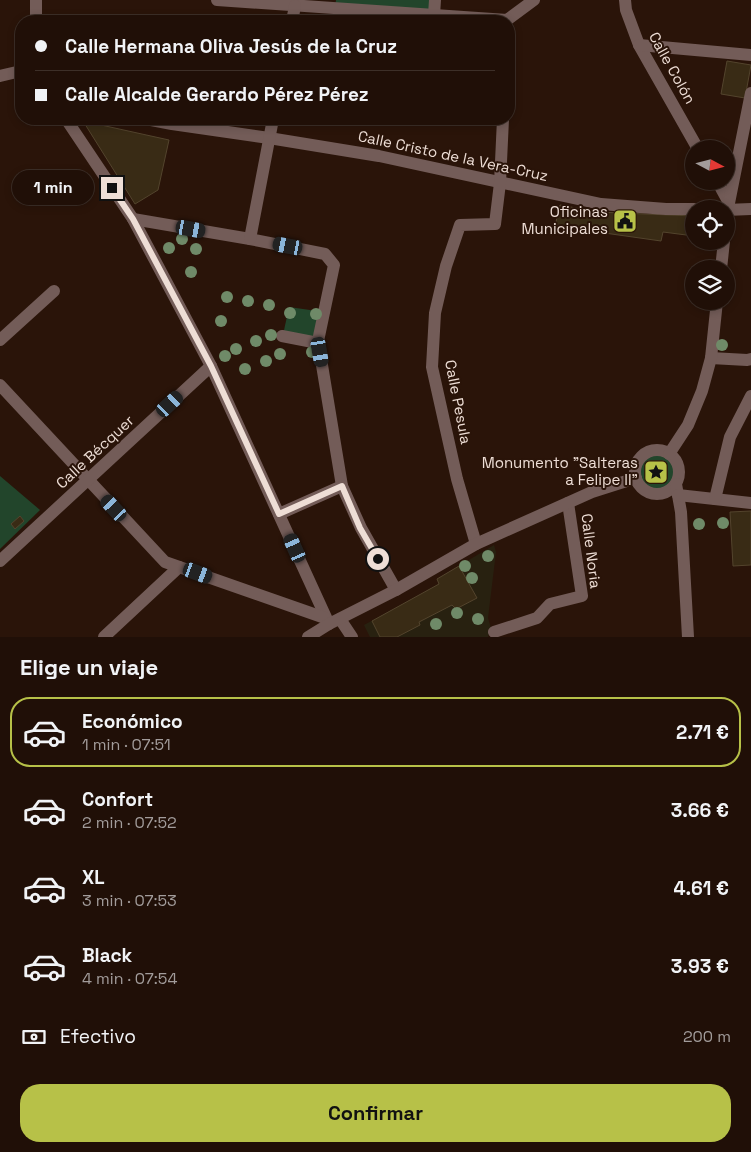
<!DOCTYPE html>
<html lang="es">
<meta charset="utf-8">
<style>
body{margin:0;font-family:"Space Grotesk",sans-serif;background:#281811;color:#f1f3f6;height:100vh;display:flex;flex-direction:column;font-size:19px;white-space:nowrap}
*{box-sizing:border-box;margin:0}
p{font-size:16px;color:#a29c9b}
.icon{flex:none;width:28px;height:28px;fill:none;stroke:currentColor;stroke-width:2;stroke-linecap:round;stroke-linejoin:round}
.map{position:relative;height:637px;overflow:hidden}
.drawer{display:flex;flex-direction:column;background:#200f07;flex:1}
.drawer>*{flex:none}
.hud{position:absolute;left:15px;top:15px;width:500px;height:110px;border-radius:20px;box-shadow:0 2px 8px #0003,0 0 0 1px #3d2f28;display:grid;align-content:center;height:110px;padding:0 20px;background:#200f07}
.needle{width:32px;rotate:97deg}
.fabs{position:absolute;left:685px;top:140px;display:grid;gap:10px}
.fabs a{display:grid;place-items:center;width:50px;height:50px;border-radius:50%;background:#200f07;box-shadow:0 2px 8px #0003,0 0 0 1px #3d2f28;font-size:25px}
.end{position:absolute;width:22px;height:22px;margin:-11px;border:6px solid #eeded6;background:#111;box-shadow:0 0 0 2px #111}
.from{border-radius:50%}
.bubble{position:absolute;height:35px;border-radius:18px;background:#200f07;box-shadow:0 2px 8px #0003,0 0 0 1px #3d2f28;font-size:16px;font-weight:600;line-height:35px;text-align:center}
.car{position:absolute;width:15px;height:30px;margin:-15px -8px;border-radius:6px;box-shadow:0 0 4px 1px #0007;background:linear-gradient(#222 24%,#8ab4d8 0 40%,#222 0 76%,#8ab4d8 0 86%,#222 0)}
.hud b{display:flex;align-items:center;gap:18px;height:48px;font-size:19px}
.hud b+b{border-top:1px solid #3d2f28}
.hud i{width:12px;height:12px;background:#f1f3f6}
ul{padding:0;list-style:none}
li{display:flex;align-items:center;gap:15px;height:70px;margin:0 10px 8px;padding:0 10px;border:2px solid transparent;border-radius:20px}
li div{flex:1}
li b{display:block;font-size:19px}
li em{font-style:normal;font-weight:600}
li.on{border-color:#b7c148}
li>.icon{width:45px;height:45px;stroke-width:1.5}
h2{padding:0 20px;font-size:22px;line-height:60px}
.pay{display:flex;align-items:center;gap:12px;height:55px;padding:0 20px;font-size:19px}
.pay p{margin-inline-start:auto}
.button{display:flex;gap:10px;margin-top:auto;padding:10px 20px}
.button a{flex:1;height:58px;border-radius:20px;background:#b7c148;color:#111;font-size:20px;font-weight:600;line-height:58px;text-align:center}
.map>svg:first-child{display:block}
.education{fill:#282110}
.green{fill:#22452b}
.building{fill:#392b15;stroke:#53442d}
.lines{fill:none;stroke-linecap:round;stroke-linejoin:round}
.minor{stroke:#735c58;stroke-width:12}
.tree{fill:#6f8a68}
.route{stroke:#eeded6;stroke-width:6}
.labels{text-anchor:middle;stroke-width:4;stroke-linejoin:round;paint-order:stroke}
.street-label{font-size:15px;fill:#eeded6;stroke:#2a1409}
.poi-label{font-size:15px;fill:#eeded6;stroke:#2a1409;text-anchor:end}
</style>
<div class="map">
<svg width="751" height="637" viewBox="0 0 751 637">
<rect width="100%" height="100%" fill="#2a1409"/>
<!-- education -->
<polygon class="education" points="494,545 496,552 488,618 491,628 488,637 370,637 364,625 439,584 437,579"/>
<!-- green -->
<g class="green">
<polygon points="336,0 435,0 434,15 335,9"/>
<polygon points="289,307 324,312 318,341 283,335"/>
<circle cx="657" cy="472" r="17"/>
<polygon points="0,476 40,510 0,549"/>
</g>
<!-- building -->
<g class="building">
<polygon points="727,61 751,65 745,98 721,94"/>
<polygon points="83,121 169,140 158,190 135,204"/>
<polygon points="560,205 597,212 694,216 694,236 663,232 661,241 555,226"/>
<polygon points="751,511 751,565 733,566 730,512"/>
<polygon points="20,516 24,521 15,529 11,524"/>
<polygon points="459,566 477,598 456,609 452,605 419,622 420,625 397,637 380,637 372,621 439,584 437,579"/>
</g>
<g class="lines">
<!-- minor -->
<g class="minor">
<polyline points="217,0 507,20 534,0"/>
<polyline points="625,0 626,10 639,45 698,149"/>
<polyline points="434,15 435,0"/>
<polyline points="36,21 36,0"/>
<polyline points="292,21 295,6"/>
<polyline points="639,45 751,55"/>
<polyline points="0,76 21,71"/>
<polyline points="66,119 133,219 211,366 329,624"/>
<polyline points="146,119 172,124 269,138 379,156 601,204 666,209 694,209"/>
<polyline points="717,181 729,203"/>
<polyline points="726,210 751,209"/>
<polyline points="133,219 250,239 325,254 334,265 318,341 342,486 361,528 396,590"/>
<polyline points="726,224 729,203 751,93"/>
<polyline points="250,239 273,119"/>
<polyline points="721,269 724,241"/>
<polyline points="282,336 318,343"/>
<polyline points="0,340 54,291"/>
<polyline points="711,358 747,360 751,359"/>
<polyline points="0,385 165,562 325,618"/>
<circle cx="657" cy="472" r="22"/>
<polyline points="669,454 688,425 702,391 711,358 717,301"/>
<polyline points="676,484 681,512 688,637"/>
<polyline points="678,495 751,503"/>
<polyline points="715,499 730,437 751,396"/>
<polyline points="279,514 342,486"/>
<polyline points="476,544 457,479 432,367 435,313 446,266 460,225 495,224 500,183 503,119"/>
<polyline points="0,561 211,366"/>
<polyline points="340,619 352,637"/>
<polyline points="494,632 537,618 550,604 582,596 568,503"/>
<polyline points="104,637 179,567"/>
<polyline points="308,637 329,624 396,590 476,544 592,492 636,478"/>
</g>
</g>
<!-- trees -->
<g class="tree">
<circle cx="182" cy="239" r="6"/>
<circle cx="169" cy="248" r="6"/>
<circle cx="196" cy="249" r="6"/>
<circle cx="191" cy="272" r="6"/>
<circle cx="227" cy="297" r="6"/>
<circle cx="248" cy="301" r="6"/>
<circle cx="269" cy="305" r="6"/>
<circle cx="290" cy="313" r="6"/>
<circle cx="316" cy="314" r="6"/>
<circle cx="221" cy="321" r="6"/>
<circle cx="271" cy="335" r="6"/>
<circle cx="256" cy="341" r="6"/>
<circle cx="722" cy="345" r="6"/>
<circle cx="236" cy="349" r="6"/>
<circle cx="312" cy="352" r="6"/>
<circle cx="280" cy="354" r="6"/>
<circle cx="225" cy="356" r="6"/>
<circle cx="266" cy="361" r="6"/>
<circle cx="245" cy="369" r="6"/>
<circle cx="723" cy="523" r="6"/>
<circle cx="699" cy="524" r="6"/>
<circle cx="488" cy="556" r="6"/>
<circle cx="465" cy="566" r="6"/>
<circle cx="472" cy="578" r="6"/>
<circle cx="457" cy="613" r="6"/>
<circle cx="478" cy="619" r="6"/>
<circle cx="436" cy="624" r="6"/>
</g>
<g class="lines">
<!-- route -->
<polyline class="route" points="112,188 133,219 211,366 279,514 342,486 360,528 378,559"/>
</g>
<!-- icons -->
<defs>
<g id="civic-square" transform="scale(1.25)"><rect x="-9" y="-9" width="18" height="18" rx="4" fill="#b7c148" stroke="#2a1409"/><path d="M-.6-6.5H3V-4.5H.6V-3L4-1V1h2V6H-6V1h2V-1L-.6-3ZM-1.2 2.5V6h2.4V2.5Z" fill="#111"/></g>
<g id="sight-square" transform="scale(1.25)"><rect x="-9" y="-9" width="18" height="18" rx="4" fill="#b7c148" stroke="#2a1409"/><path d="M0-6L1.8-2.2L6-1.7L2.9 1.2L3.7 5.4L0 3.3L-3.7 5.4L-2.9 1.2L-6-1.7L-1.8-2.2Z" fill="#111"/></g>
</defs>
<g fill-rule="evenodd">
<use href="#civic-square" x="625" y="221"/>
<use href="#sight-square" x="656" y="472"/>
</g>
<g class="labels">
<!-- street labels -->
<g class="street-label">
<text transform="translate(672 68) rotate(61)" y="5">Calle Colón</text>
<text transform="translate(453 156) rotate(12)" y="5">Calle Cristo de la Vera-Cruz</text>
<text transform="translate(458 402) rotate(79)" y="5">Calle Pesula</text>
<text transform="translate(95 452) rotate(-43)" y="5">Calle Bécquer</text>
<text transform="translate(591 551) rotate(83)" y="5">Calle Noria</text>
</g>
<!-- poi labels -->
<g class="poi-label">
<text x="608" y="217">Oficinas<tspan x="608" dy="17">Municipales</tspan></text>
<text x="638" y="468">Monumento "Salteras<tspan x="638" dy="17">a Felipe II"</tspan></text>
</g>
</g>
</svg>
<div class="fabs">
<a><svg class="needle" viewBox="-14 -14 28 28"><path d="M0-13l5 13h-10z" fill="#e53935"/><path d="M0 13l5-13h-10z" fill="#a29c9b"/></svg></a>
<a><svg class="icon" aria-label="locate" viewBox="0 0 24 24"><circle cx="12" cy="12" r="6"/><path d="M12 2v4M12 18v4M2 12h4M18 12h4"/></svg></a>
<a><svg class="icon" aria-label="layers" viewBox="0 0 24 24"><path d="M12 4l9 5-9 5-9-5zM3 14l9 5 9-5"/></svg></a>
</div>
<i class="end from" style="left:378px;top:559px"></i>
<i class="end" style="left:112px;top:188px"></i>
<div class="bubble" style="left:12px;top:170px;width:82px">1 min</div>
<i class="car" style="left:191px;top:229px;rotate:100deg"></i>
<i class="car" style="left:288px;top:246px;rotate:281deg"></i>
<i class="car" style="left:320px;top:352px;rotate:170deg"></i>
<i class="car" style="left:170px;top:404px;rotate:47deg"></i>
<i class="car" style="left:114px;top:508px;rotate:317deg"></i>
<i class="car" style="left:295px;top:548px;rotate:336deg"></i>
<i class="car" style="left:198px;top:573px;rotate:110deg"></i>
<div class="hud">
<b><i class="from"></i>Calle Hermana Oliva Jesús de la Cruz</b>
<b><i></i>Calle Alcalde Gerardo Pérez Pérez</b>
</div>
</div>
<section class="drawer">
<h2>Elige un viaje</h2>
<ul>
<li class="on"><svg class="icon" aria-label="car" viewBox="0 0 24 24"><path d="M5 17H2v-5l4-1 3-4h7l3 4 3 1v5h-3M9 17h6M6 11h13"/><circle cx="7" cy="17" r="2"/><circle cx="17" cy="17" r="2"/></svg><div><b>Económico</b><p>1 min · 07:51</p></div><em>2.71 €</em></li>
<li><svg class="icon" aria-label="car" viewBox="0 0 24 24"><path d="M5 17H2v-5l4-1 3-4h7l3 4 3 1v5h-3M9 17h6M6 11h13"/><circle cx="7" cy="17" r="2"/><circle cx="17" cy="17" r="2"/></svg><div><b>Confort</b><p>2 min · 07:52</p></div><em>3.66 €</em></li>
<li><svg class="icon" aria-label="car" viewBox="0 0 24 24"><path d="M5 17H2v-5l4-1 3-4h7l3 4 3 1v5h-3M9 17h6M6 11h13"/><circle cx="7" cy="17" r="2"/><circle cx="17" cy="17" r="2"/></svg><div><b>XL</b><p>3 min · 07:53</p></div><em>4.61 €</em></li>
<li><svg class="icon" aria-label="car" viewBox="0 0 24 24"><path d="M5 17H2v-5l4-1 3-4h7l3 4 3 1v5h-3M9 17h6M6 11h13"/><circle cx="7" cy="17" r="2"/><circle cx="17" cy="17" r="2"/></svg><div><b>Black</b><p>4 min · 07:54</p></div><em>3.93 €</em></li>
</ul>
<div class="pay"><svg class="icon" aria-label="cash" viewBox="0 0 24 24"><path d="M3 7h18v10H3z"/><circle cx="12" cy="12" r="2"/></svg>Efectivo<p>200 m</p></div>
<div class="button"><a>Confirmar</a></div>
</section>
